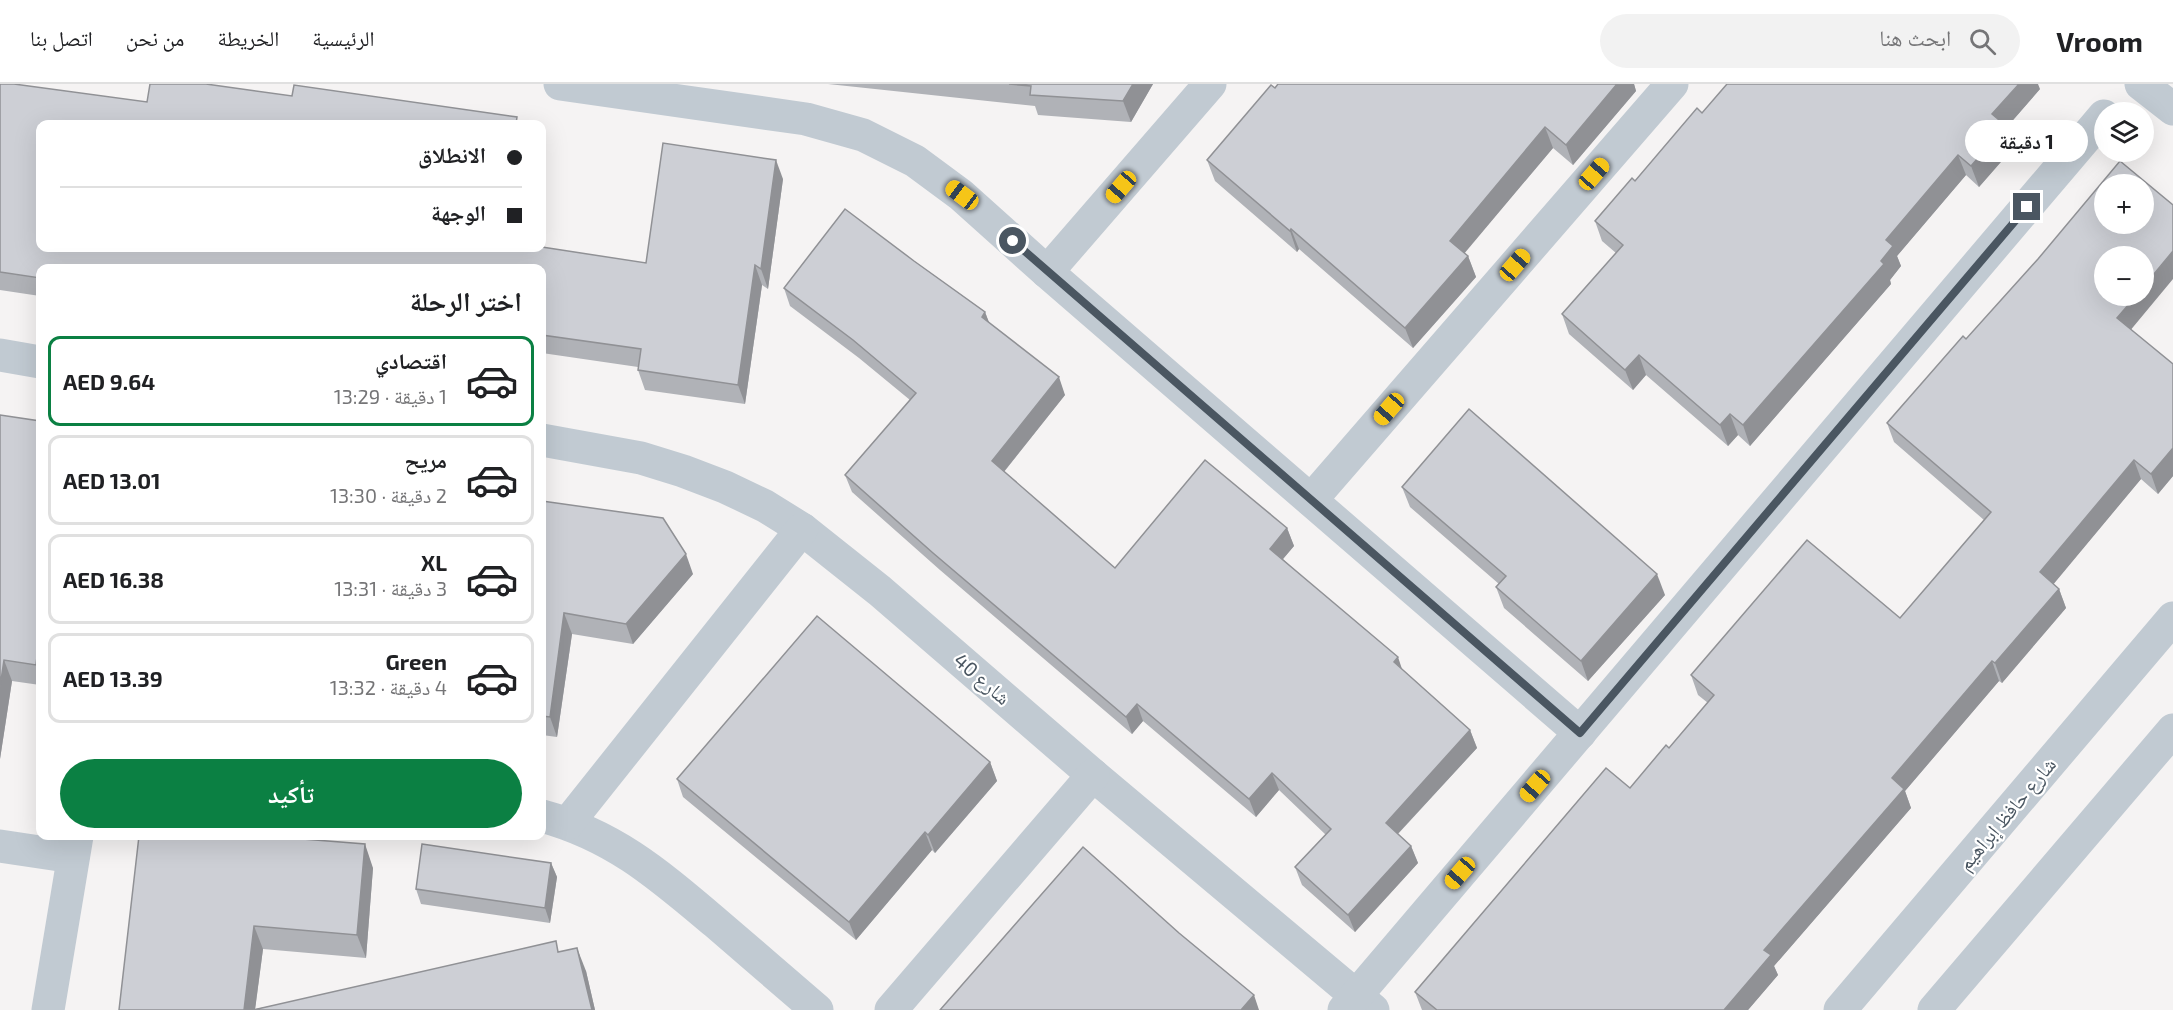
<!DOCTYPE html>
<html lang="ar">
<meta charset="utf-8">
<style>
body{margin:0;font-family:"Exo 2","Noto Naskh Arabic",sans-serif;background:#f2f2f2;color:#202124;direction:rtl;height:100vh;display:flex;flex-direction:column;font-size:22px;white-space:nowrap}
*{box-sizing:border-box;margin:0}
p{font-size:20px;color:#757577}
.icon{flex:none;width:33px;height:33px;fill:none;stroke:currentColor;stroke-width:2;stroke-linecap:round;stroke-linejoin:round}
.map{position:relative;flex:1;overflow:hidden;direction:ltr}
.details{position:absolute;left:36px;top:180px;width:510px;height:576px;display:flex;flex-direction:column;background:#fff;border-radius:12px;box-shadow:0 6px 24px #0002;direction:rtl}
.details>*{flex:none}
.guide{position:absolute;left:36px;top:36px;width:510px;height:132px;border-radius:12px;box-shadow:0 6px 24px #0002;direction:rtl;display:grid;align-content:center;height:132px;padding:0 24px;background:#fff}
.buttons{position:absolute;left:2094px;top:18px;display:grid;gap:12px}
.buttons a{display:grid;place-items:center;width:60px;height:60px;border-radius:50%;background:#fff;box-shadow:0 6px 24px #0002;font-size:30px}
.end{position:absolute;width:27px;height:27px;margin:-14px;border:8px solid #4a5661;background:#fff;box-shadow:0 0 0 3px #fff}
.from{border-radius:50%}
.bubble{position:absolute;height:42px;border-radius:21px;background:#fff;box-shadow:0 6px 24px #0002;font-size:20px;font-weight:700;line-height:42px;text-align:center;direction:rtl}
.car{position:absolute;width:18px;height:36px;margin:-18px -9px;border-radius:8px;box-shadow:0 0 4px 2px #0007;background:linear-gradient(#f5c518 24%,#345 0 40%,#f5c518 0 76%,#345 0 86%,#f5c518 0)}
.guide b{display:flex;align-items:center;gap:21px;height:57px;font-size:22px}
.guide b+b{border-top:2px solid #e0e0e0}
.guide i{width:15px;height:15px;background:#202124}
ul{padding:0;list-style:none}
li{display:flex;align-items:center;gap:18px;height:90px;margin:0 12px 9px;padding:0 12px;border:3px solid #e0e0e0;border-radius:12px}
li div{flex:1}
li b{display:block;font-size:22px}
li em{font-style:normal;font-weight:700}
li.current{border-color:#0b8043}
li>.icon{width:54px;height:54px;stroke-width:1.5}
h2{padding:0 24px;font-size:27px;line-height:72px}
.primary-button{display:flex;gap:12px;margin-top:auto;padding:12px 24px}
.primary-button a{flex:1;height:69px;border-radius:36px;background:#0b8043;color:#fff;font-size:24px;font-weight:700;line-height:69px;text-align:center}
header{display:flex;align-items:center;gap:36px;box-sizing:border-box;height:84px;padding:0 30px;background:#fff;border-bottom:2px solid #e0e0e0}
header strong{font-size:28px}
nav{display:flex;gap:33px;margin-inline-start:auto;font-size:21px}
.search{width:420px;height:54px;background:#f2f2f2;display:flex;align-items:center;gap:15px;box-sizing:border-box;padding:0 21px;border-radius:33px;color:#757577;font-size:22px}
.map>svg:first-child{display:block}
.lines{fill:none;stroke-linecap:round;stroke-linejoin:round}
.minor{stroke:#c1cad2;stroke-width:33}
.wall{fill:#b0b2b7}
.shaded-wall{fill:#909195}
.building{fill:#cdcfd5;stroke:#909195;stroke-width:1.5;fill-rule:evenodd}
.route{stroke:#4a5661;stroke-width:8}
.labels{text-anchor:middle;stroke-width:4.5;stroke-linejoin:round;paint-order:stroke}
.street-label{font-size:20px;fill:#4a5661;stroke:#fff}
</style>
<header>
<strong>Vroom</strong>
<div class="search"><svg class="icon" aria-label="search" viewBox="0 0 24 24"><circle cx="10" cy="10" r="6"/><path d="M15 15l6 6"/></svg>ابحث هنا</div>
<nav><a>الرئيسية</a><a>الخريطة</a><a>من نحن</a><a>اتصل بنا</a></nav>
</header>
<div class="map">
<svg width="2173" height="926" viewBox="0 0 2173 926">
<rect width="100%" height="100%" fill="#f5f3f3"/>
<g class="lines">
<!-- minor -->
<g class="minor">
<polyline points="560,0 806,35 863,51 915,77 961,111 1047,188 1580,649"/>
<polyline points="2141,0 2173,25"/>
<polyline points="1047,188 1210,0"/>
<polyline points="0,271 40,278"/>
<polyline points="542,356 641,374 683,387 725,403 765,422 802,445 880,507 1093,691 1373,926"/>
<polyline points="1311,416 1672,0"/>
<path d="M542,732C615,752 659,791 716,839C750,868 783,897 817,926"/>
<polyline points="568,739 802,445"/>
<polyline points="0,762 73,773"/>
<polyline points="48,926 77,752"/>
<polyline points="891,926 1093,691"/>
<polyline points="1344,926 2104,32"/>
<polyline points="1840,926 2173,534"/>
<polyline points="1934,926 2173,646"/>
</g>
</g>
<!-- wall -->
<g class="wall">
<polygon points="0,0 147,18 292,12 517,33 40,164 646,179 783,95 768,205 762,201 745,320 645,306 638,286 638,283 542,269 542,184 40,184 40,212 0,206"/>
<polygon points="828,0 1153,0 1131,38 1038,31 1035,22"/>
<polygon points="1278,0 1634,0 1636,7 1573,81 1553,64 1464,169 1468,172 1476,193 1413,264 1299,165 1297,168 1215,97 1207,76"/>
<polygon points="2040,5 2007,43 2014,63 1979,103 1966,91 1897,172 1901,182 1890,196 1891,200 1750,362 1738,351 1728,362 1646,291 1633,306 1569,250 1562,230 1616,169 1602,157 1595,137 1702,29"/>
<polygon points="914,177 985,228 989,239 1065,311 1004,388 1115,484 1287,444 1294,462 1283,475 1402,586 1470,646 1477,664 1398,750 1411,762 1418,779 1355,848 1302,801 1295,783 1326,751 1279,706 1256,733 1143,637 1132,650 940,486 852,408 845,391 910,316 859,274 790,222 784,204"/>
<polygon points="2131,246 2173,280 2173,392 2158,410 2141,395 2053,500 2059,505 2066,524 2002,599 1999,597 1905,707 1911,724 1774,882 1778,891 1748,926 1422,926 1415,908 1630,704 1669,664 1708,619 1698,611 1691,591 1900,534 1984,436 1894,358 1887,339 1966,255"/>
<polygon points="0,331 40,337 40,601 12,597 0,675"/>
<polygon points="1402,403 1665,511 1588,597 1504,524 1496,503 1499,500 1410,423"/>
<polygon points="542,417 693,490 633,560 572,550 557,653 542,651"/>
<polygon points="990,678 997,697 935,769 932,766 856,856 683,713 677,695"/>
<polygon points="270,752 373,784 366,874 263,865 255,925 560,867 586,887 595,926 119,926"/>
<polygon points="551,779 557,793 550,839 421,820 416,805"/>
</g>
<!-- shaded-wall -->
<g class="shaded-wall">
<polygon points="1133,0 1153,0 1131,38 1123,17"/>
<polygon points="1617,0 1634,0 1636,7 1573,81 1566,61"/>
<polygon points="2019,0 2038,0 2040,5 2007,43 2014,63 1979,103 1971,82 1992,30"/>
<polygon points="1545,43 1553,64 1458,177 1450,157"/>
<polygon points="1958,71 1966,91 1897,172 1901,182 1890,196 1891,200 1750,362 1743,341 1881,177 1886,156"/>
<polygon points="776,76 783,95 768,205 761,185"/>
<polygon points="1291,145 1299,165 1297,168 1290,147"/>
<polygon points="2173,167 2173,195 2124,254 2117,234 2136,212 2144,212 2144,202"/>
<polygon points="1468,172 1476,193 1413,264 1405,244"/>
<polygon points="755,181 762,201 745,320 738,301"/>
<polygon points="985,228 992,246 982,233"/>
<polygon points="1639,271 1646,291 1633,306 1625,286"/>
<polygon points="1059,293 1065,311 998,395 992,377"/>
<polygon points="1730,330 1738,351 1728,362 1720,341"/>
<polygon points="2173,364 2173,392 2158,410 2151,390"/>
<polygon points="2134,376 2141,395 2047,508 2040,488"/>
<polygon points="1287,444 1294,462 1277,482 1270,465"/>
<polygon points="686,470 693,490 633,560 626,540"/>
<polygon points="1657,490 1665,511 1588,597 1581,577"/>
<polygon points="2059,505 2066,524 2002,599 1995,579"/>
<polygon points="564,529 572,550 557,653 550,633"/>
<polygon points="40,547 40,594 36,581"/>
<polygon points="1398,573 1404,591 1394,578"/>
<polygon points="4,576 12,597 0,675 0,603"/>
<polygon points="1992,577 1999,597 1905,707 1911,724 1774,882 1778,891 1748,926 1724,926 1764,866 1892,694"/>
<polygon points="1137,620 1143,637 1132,650 1126,633"/>
<polygon points="1470,646 1477,664 1392,756 1386,739"/>
<polygon points="990,678 997,697 935,769 928,751"/>
<polygon points="1272,689 1279,706 1256,733 1249,715"/>
<polygon points="925,748 932,766 856,856 849,838"/>
<polygon points="365,760 373,784 366,874 357,851"/>
<polygon points="1411,762 1418,779 1355,848 1348,831"/>
<polygon points="551,779 557,793 550,839 545,824"/>
<polygon points="254,842 263,865 255,926 244,926"/>
<polygon points="577,864 586,887 595,926 592,926"/>
<polygon points="1254,911 1259,926 1241,926"/>
</g>
<!-- building -->
<g class="building">
<polygon points="0,0 14,0 147,18 150,0 206,0 292,12 294,1 517,33 516,40 40,40 40,164 542,163 646,179 663,59 776,76 761,185 755,181 738,301 638,286 641,265 542,251 542,184 40,184 40,194 0,188"/>
<polygon points="1009,0 1133,0 1123,17 1030,11 1031,2"/>
<polygon points="1278,0 1617,0 1566,61 1545,43 1450,157 1468,172 1405,244 1291,145 1290,147 1207,76 1271,1 1275,4"/>
<polygon points="1727,0 2019,0 1992,30 2006,42 1971,82 1958,71 1886,156 1893,162 1881,177 1884,180 1743,341 1730,330 1720,341 1639,271 1625,286 1562,230 1623,161 1595,137 1632,94 1635,97 1697,24 1702,29"/>
<path d="M2120,77L2173,121V167L2144,202V172H2104V212H2136L2117,234L2173,280V364L2151,390L2134,376L2040,488L2059,505L1995,579L1992,577L1892,694L1904,705L1764,866L1771,871L1724,926H1437L1415,908L1606,684L1630,704L1666,661L1669,664L1714,611L1691,591L1807,456L1900,534L1991,428L1887,339L1963,252L1966,255L2038,175ZM2104,100H2144V140H2104Z"/>
<polygon points="845,125 914,177 985,228 982,233 1059,293 992,377 1115,484 1205,376 1287,444 1270,465 1398,573 1394,578 1470,646 1386,739 1411,762 1348,831 1295,783 1331,745 1272,689 1249,715 1137,620 1126,633 933,469 845,391 916,309 853,256 784,204"/>
<polygon points="1469,325 1657,490 1581,577 1496,503 1506,492 1402,403"/>
<polygon points="0,331 40,337 40,547 36,581 4,576 0,603"/>
<polygon points="542,417 663,434 686,470 626,540 564,529 550,633 542,632"/>
<polygon points="817,532 990,678 928,751 925,748 849,838 677,695"/>
<polygon points="139,752 265,752 365,760 357,851 254,842 244,926 119,926"/>
<polygon points="422,760 551,779 545,824 416,805"/>
<polygon points="1083,763 1179,849 1254,911 1241,926 940,926"/>
<polygon points="556,857 558,868 577,864 592,926 253,926"/>
</g>
<g class="lines">
<!-- route -->
<polyline class="route" points="1013,157 1580,649 2027,123"/>
</g>
<g class="labels">
<!-- street labels -->
<g class="street-label">
<text transform="translate(982 595) rotate(41)" y="7">شارع 40</text>
<text transform="translate(2007 730) rotate(-50)" y="7">شارع حافظ إبراهيم</text>
</g>
</g>
</svg>
<div class="buttons">
<a><svg class="icon" aria-label="layers" viewBox="0 0 24 24"><path d="M12 4l9 5-9 5-9-5zM3 14l9 5 9-5"/></svg></a>
<a>+</a>
<a>−</a>
</div>
<i class="end from" style="left:1013px;top:157px"></i>
<i class="end" style="left:2027px;top:123px"></i>
<div class="bubble" style="left:1965px;top:36px;width:123px">1 دقيقة</div>
<i class="car" style="left:1594px;top:90px;rotate:41deg"></i>
<i class="car" style="left:1121px;top:103px;rotate:221deg"></i>
<i class="car" style="left:962px;top:111px;rotate:307deg"></i>
<i class="car" style="left:1515px;top:181px;rotate:41deg"></i>
<i class="car" style="left:1389px;top:325px;rotate:221deg"></i>
<i class="car" style="left:1535px;top:702px;rotate:221deg"></i>
<i class="car" style="left:1460px;top:789px;rotate:221deg"></i>
<div class="guide">
<b><i class="from"></i>الانطلاق</b>
<b><i></i>الوجهة</b>
</div>
<section class="details">
<h2>اختر الرحلة</h2>
<ul>
<li class="current"><svg class="icon" aria-label="car" viewBox="0 0 24 24"><path d="M5 17H2v-5l4-1 3-4h7l3 4 3 1v5h-3M9 17h6M6 11h13"/><circle cx="7" cy="17" r="2"/><circle cx="17" cy="17" r="2"/></svg><div><b>اقتصادي</b><p>1 دقيقة · 13:29</p></div><em>AED 9.64</em></li>
<li><svg class="icon" aria-label="car" viewBox="0 0 24 24"><path d="M5 17H2v-5l4-1 3-4h7l3 4 3 1v5h-3M9 17h6M6 11h13"/><circle cx="7" cy="17" r="2"/><circle cx="17" cy="17" r="2"/></svg><div><b>مريح</b><p>2 دقيقة · 13:30</p></div><em>AED 13.01</em></li>
<li><svg class="icon" aria-label="car" viewBox="0 0 24 24"><path d="M5 17H2v-5l4-1 3-4h7l3 4 3 1v5h-3M9 17h6M6 11h13"/><circle cx="7" cy="17" r="2"/><circle cx="17" cy="17" r="2"/></svg><div><b>XL</b><p>3 دقيقة · 13:31</p></div><em>AED 16.38</em></li>
<li><svg class="icon" aria-label="car" viewBox="0 0 24 24"><path d="M5 17H2v-5l4-1 3-4h7l3 4 3 1v5h-3M9 17h6M6 11h13"/><circle cx="7" cy="17" r="2"/><circle cx="17" cy="17" r="2"/></svg><div><b>Green</b><p>4 دقيقة · 13:32</p></div><em>AED 13.39</em></li>
</ul>
<div class="primary-button"><a>تأكيد</a></div>
</section>
</div>
